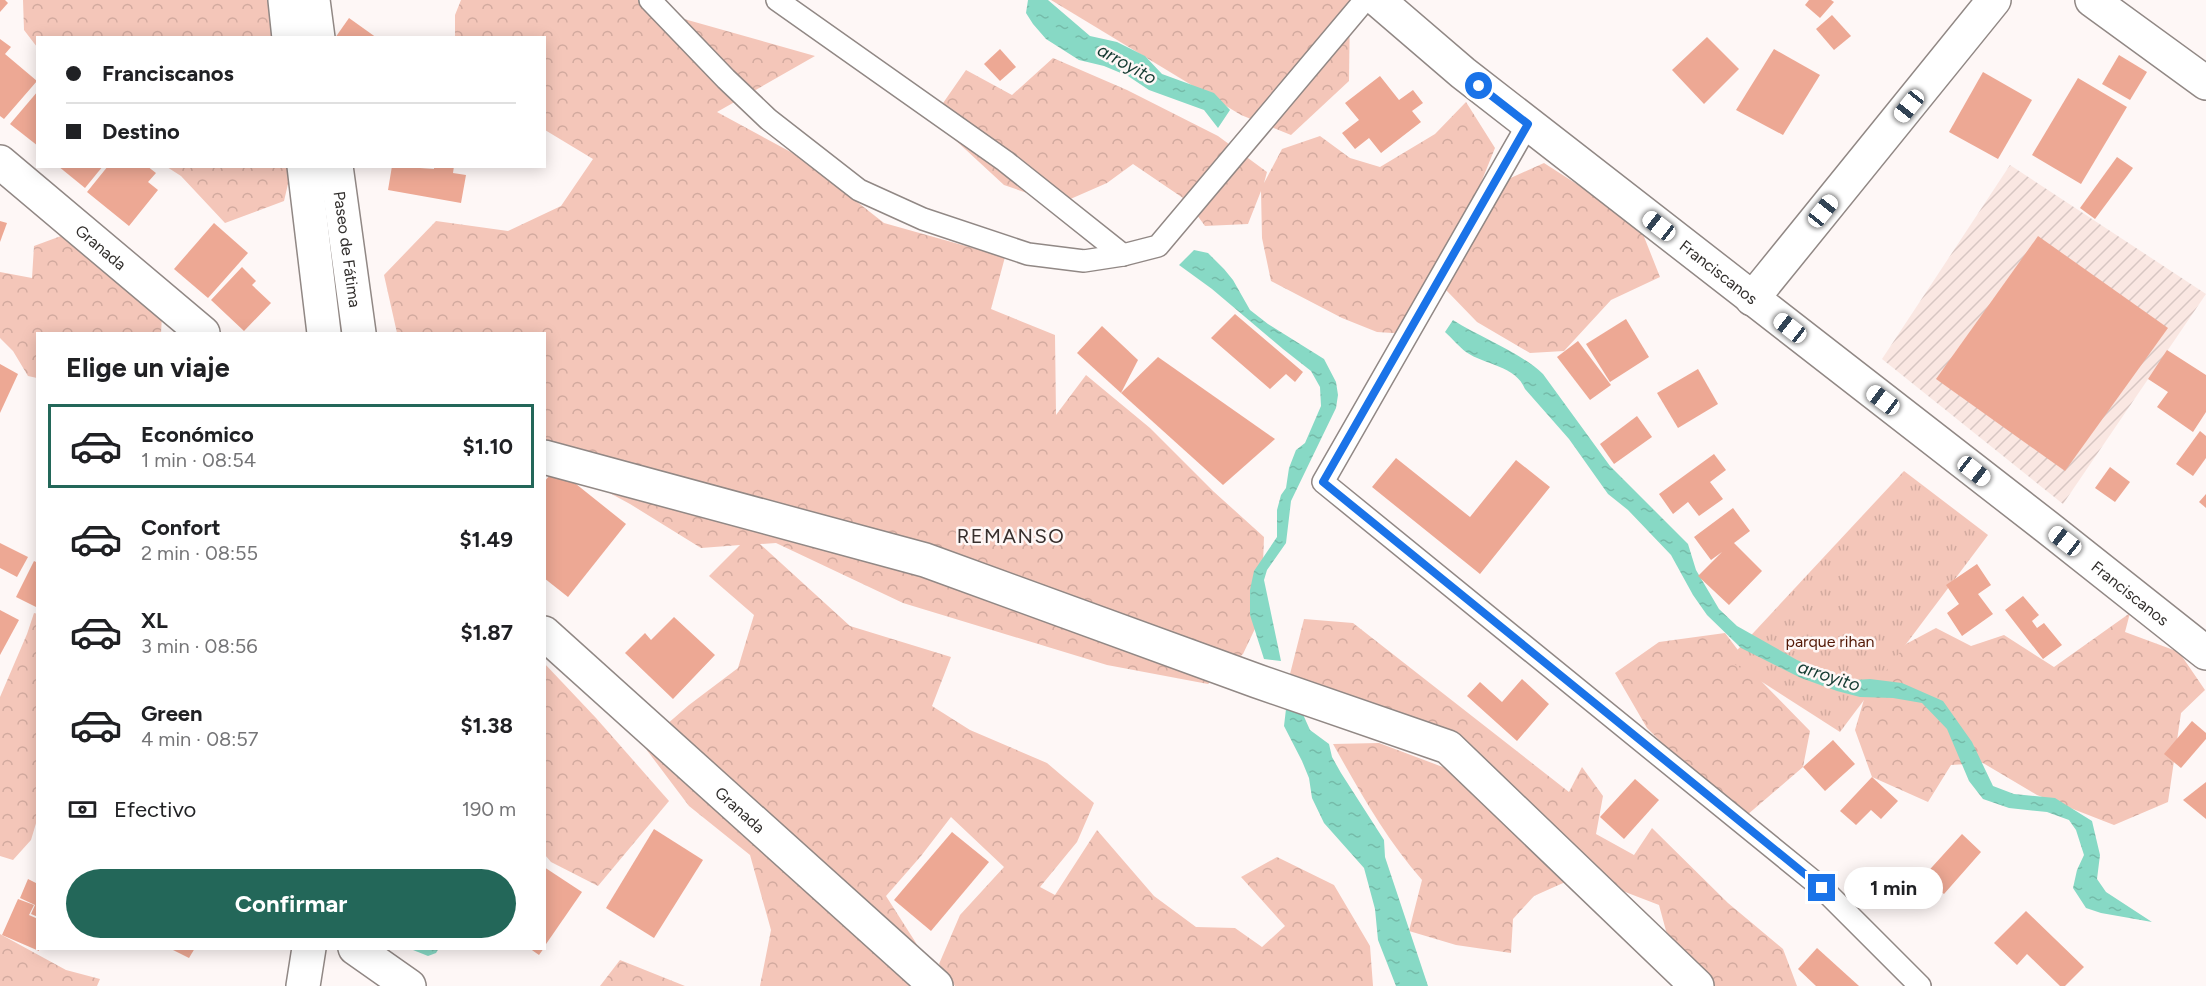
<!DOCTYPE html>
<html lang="es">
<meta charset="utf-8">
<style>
body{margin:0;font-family:Figtree,sans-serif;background:#f6f6f6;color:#202124;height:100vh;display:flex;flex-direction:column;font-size:22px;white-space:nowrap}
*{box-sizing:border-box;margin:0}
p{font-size:20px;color:#757577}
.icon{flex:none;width:33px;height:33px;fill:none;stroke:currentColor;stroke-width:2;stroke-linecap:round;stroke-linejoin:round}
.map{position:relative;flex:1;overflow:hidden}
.side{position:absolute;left:36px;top:332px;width:510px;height:618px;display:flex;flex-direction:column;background:#fff;border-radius:0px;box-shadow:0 3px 15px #0003}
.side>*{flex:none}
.top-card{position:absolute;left:36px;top:36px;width:510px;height:132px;border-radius:0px;box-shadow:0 3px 15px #0003;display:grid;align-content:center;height:132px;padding:0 30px;background:#fff}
.end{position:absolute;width:27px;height:27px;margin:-14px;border:8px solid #1a73e8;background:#fff;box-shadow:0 0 0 3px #fff}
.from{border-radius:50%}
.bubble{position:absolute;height:42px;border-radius:21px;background:#fff;box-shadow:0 3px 15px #0003;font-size:20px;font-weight:700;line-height:42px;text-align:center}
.car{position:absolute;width:18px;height:36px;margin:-18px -9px;border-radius:8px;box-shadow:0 0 4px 2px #0007;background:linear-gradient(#fff 24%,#345 0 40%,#fff 0 76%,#345 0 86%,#fff 0)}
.top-card b{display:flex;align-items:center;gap:21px;height:57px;font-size:22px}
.top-card b+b{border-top:2px solid #e0e0e0}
.top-card i{width:15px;height:15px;background:#202124}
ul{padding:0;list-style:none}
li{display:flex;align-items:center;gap:18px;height:84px;margin:0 12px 9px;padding:0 18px;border:3px solid transparent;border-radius:0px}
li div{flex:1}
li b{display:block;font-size:22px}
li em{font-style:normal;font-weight:700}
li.selected{border-color:#236759}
li>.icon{width:54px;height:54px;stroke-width:1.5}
h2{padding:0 30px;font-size:27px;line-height:72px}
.pay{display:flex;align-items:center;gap:15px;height:66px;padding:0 30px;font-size:22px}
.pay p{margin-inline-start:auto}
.primary-button{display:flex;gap:12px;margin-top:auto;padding:12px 30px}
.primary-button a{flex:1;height:69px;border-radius:36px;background:#236759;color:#fff;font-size:24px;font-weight:700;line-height:69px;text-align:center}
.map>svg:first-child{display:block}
.industrial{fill:url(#industrial-furrows)}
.forest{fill:url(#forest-crowns)}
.park{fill:url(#park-tufts)}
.water{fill:url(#water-ripples)}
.building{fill:#eda894}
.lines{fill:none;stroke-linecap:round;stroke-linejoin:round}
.service-casing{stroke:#918885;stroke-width:24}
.minor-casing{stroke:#918885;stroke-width:36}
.tertiary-casing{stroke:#918885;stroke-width:36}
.service{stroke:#fff;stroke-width:21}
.minor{stroke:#fff;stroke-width:33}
.tertiary{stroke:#fff;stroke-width:33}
.route{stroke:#1a73e8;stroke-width:8}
.labels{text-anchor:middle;stroke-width:5;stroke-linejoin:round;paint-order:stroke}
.street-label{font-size:16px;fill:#312e2c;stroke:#fef7f6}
.park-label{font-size:16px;fill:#531805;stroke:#fef7f6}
.water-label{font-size:18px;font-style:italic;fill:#133a31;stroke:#fef7f6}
.quarter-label{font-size:20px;letter-spacing:1.5px;fill:#372f2d;stroke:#fef7f6}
</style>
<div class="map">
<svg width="2206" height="986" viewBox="0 0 2206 986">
<defs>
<pattern id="industrial-furrows" width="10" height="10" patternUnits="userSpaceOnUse" patternTransform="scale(1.5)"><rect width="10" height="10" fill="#fae7e2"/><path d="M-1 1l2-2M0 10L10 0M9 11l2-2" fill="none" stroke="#d7c6c2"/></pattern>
<pattern id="forest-crowns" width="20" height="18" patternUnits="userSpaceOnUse" patternTransform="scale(1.5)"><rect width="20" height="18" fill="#f4c6b9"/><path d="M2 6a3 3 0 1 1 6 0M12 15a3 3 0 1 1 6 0" fill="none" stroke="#d2aa9f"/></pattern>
<pattern id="park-tufts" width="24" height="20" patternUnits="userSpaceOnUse" patternTransform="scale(1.5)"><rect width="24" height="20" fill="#f4c6b9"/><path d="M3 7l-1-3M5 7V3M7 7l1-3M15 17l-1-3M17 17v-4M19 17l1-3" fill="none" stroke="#d2aa9f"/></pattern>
<pattern id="water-ripples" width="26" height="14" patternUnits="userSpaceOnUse" patternTransform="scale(1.5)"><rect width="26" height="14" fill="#87d9c5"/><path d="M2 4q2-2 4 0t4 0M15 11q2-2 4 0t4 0" fill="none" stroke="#75bba9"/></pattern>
</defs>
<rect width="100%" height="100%" fill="#fef7f6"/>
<!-- industrial -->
<polygon class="industrial" points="2010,165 2206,294 2063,504 1882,359"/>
<!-- forest -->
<g class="forest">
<polygon points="23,0 273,0 274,37 38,38 37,47 24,30"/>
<polygon points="461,0 657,0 677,17 815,56 717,112 800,157 884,223 1005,257 991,309 1055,335 1056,415 1086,375 1150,428 1213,491 1264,537 1261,616 1243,654 1208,684 1107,665 903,603 776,543 760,544 850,626 951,657 932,706 970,730 1047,763 1094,803 1077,842 1040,887 1055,895 1097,830 1154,896 1196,927 1235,928 1262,947 1285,926 1241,877 1277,857 1334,885 1370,946 1373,986 955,986 939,964 960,915 1004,867 951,817 921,856 886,896 916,943 935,986 760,986 771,930 750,855 689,806 643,745 689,705 738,668 754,615 709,576 740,545 701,548 630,504 545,458 544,333 397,333 384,275 436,221 508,231 561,206 593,159 545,130 544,38 455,37 455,15"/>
<polygon points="1051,0 1350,0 1349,81 1291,135 1241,115"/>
<polygon points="1053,58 1127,90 1218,136 1267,172 1264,183 1282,149 1320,136 1350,158 1380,167 1435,134 1466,102 1495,148 1470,210 1408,334 1377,332 1342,318 1271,281 1262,238 1261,191 1248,224 1205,226 1186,200 1133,164 1107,183 1059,204 1004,185 952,137 941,106 966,70 1012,95"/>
<polygon points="1544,163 1639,224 1660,277 1611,300 1564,351 1530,353 1477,322 1446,290 1465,235 1493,186"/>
<polygon points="167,167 292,167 284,201 225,223 181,176"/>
<polygon points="61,236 99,264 162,316 161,333 38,333 37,378 28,376 13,351 0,338 0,272 32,278 34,246"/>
<polygon points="34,613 38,614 37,820 31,840 13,860 0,856 0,697 27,634"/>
<polygon points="2130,613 2125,632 2179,652 2205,690 2181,713 2168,802 2114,825 2037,795 1983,763 1951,765 1928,802 1872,777 1855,730 1870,679 1906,644 1936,628 1971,646 2004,635 2054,667"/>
<path d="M1304,619L1353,623L1569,792L1582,767L1603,796L1596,834L1634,855L1652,828L1728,903L1783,949L1797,986H1673L1675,964L1659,905L1581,875L1534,896L1513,919L1511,953L1456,945L1409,931L1422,880C1386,839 1360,792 1333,744L1379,743L1456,772L1469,747L1336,708L1290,674Z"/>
<polygon points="1725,633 1763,683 1810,731 1803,767 1740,821 1647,728 1615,673 1659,642"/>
<polygon points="544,663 596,718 669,801 598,886 551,862 545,855"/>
<polygon points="0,934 66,970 100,979 97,986 0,986"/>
<polygon points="620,960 685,986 600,986"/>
</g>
<!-- park -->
<polygon class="park" points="1904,471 1988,535 1840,732 1728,660"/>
<!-- water -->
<g class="water">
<polygon points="1028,0 1048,0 1090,36 1117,42 1145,56 1162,74 1214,93 1230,110 1218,128 1204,110 1149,90 1128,76 1104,66 1079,60 1046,39 1033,24 1026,13"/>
<polygon points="1194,250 1208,253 1224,269 1233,280 1250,310 1268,324 1324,359 1336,382 1338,395 1336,408 1291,501 1286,543 1267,570 1264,580 1281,661 1264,659 1250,615 1250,590 1254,571 1277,537 1277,510 1281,495 1286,488 1289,468 1296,450 1305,443 1321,406 1320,387 1311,371 1283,349 1212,289 1179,265"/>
<path d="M1453,320C1481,338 1520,352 1543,374L1610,466L1688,544L1696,570L1719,609L1737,626L1797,660L1822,671L1855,680L1870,679L1902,683L1943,701L1972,742L1993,786L2014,794L2055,798L2092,821L2100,855L2097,879L2106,892L2152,922L2101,913L2086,908L2073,888L2077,870L2084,855L2076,830L2069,820L2047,812L2009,808L1983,799L1969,781L1947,729L1922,703L1893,698L1860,697L1837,691L1801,678L1741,648L1707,615L1693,595L1671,555L1628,510L1608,494L1569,439L1525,389C1516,366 1485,365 1466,352C1459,347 1452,338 1445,332Z"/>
<polygon points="1286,709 1301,710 1310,730 1329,744 1332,757 1341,773 1384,840 1385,857 1428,986 1396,986 1378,940 1375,909 1364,868 1324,823 1312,798 1309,778 1302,761 1284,726"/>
<polygon points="408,948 439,948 436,953 428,956"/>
</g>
<!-- building -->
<g class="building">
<polygon points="0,0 5,0 8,3 0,12"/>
<polygon points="1809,0 1831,0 1834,2 1820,18 1805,5"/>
<polygon points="1832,15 1851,36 1834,50 1816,29"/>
<polygon points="349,18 377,38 335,38"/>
<polygon points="1707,37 1739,69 1704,104 1672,70"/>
<polygon points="0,39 11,47 5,54 37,81 4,119 0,116"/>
<polygon points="1000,49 1016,67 1000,81 984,64"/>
<polygon points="1774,49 1820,75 1783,135 1736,110"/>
<polygon points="2119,55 2147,72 2130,100 2102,84"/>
<polygon points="1983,72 2032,100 1998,159 1949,132"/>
<polygon points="1380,76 1399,100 1413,90 1423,103 1412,111 1421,122 1381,153 1369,138 1355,149 1342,133 1359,120 1345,103"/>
<polygon points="2078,78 2127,107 2081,184 2032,155"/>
<polygon points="38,91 38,146 10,124"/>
<polygon points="2117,157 2133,168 2095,219 2080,208"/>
<polygon points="58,166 103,166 85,188"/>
<polygon points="108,166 147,166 156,173 148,182 158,190 129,226 87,192"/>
<polygon points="392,166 434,169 434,166 454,166 453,173 466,175 461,203 388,190"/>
<polygon points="0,221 7,223 0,242"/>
<polygon points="214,223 248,253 208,298 174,269"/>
<polygon points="2038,236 2168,328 2065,471 1936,379"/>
<polygon points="242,267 256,281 252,285 271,303 244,331 211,300"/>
<polygon points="1235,314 1303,372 1295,382 1286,374 1270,389 1211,338"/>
<polygon points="1626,319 1649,357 1610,382 1586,344"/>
<polygon points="1102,326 1138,360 1121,393 1077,353"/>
<polygon points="1578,341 1611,385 1590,400 1557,357"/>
<polygon points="2167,350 2206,375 2206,412 2193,432 2157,407 2168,392 2148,379"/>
<polygon points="1158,357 1275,439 1223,485 1121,393"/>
<polygon points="0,364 18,374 0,413"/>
<polygon points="1698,369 1718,404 1678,428 1657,393"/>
<polygon points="1637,416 1652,437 1614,464 1600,444"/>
<polygon points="2200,431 2206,436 2206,458 2193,476 2176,464"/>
<polygon points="1714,454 1726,470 1710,482 1723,499 1699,516 1688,502 1673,514 1659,494"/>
<polygon points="1396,458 1470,517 1516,460 1550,487 1480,574 1372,487"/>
<polygon points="2110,467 2130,482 2115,502 2095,488"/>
<polygon points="556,468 626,524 568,597 544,578 544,482"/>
<polygon points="2206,494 2206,508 2199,502"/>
<polygon points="1733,508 1750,531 1734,543 1762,571 1729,605 1698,576 1722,552 1711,560 1694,537"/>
<polygon points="0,543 28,557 17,577 0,568"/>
<polygon points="34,561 38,563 38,608 16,597"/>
<polygon points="1977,564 1991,585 1978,594 1993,614 1962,636 1947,613 1959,604 1946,585"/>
<polygon points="2023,596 2039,615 2032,621 2037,628 2044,623 2062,645 2043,659 2005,610"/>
<polygon points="0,610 19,620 0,655"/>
<polygon points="674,617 715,655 673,699 625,653 645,633 651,640"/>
<polygon points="1522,679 1549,704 1517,741 1467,696 1480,682 1502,702"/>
<polygon points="2192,721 2206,733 2206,739 2181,768 2164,754"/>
<polygon points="1833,740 1855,764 1825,791 1803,767"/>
<polygon points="1872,777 1898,801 1881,819 1871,810 1856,825 1840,811"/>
<polygon points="1635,779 1659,800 1624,839 1600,817"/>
<polygon points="2206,782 2206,819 2183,800"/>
<polygon points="654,829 703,860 654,938 606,908"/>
<polygon points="952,832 989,862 931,931 894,900"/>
<polygon points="1962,834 1981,852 1944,894 1933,885 1922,896 1913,888"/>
<polygon points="544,867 582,892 544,947"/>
<polygon points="28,879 38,884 38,917 31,914 35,905 20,898"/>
<polygon points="18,899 34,905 29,915 38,919 39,951 2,935"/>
<polygon points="2026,911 2084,967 2065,986 2060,986 2027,954 2017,965 1994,943"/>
<polygon points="169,948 195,948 189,958"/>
<polygon points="529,948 544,948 539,955"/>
<polygon points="1817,948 1859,986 1816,986 1798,969"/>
</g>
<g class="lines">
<!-- service casing -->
<g class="service-casing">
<g id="service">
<polyline points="650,0 726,79 768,119 859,190 923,219 1028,254 1084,261 1123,255 1158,246 1365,0"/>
<polyline points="777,0 1005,161 1123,255"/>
<polyline points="1528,124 1323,482 1822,888 1920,986"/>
</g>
</g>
<!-- minor casing -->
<g class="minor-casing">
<g id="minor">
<path id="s1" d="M1378,0L1463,73L2047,527L2206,653"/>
<polyline points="2092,0 2206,83"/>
<path id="s2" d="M0,162L203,333"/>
<polyline points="1752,299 1994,0"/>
<polyline points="544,457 925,560 1257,681 1448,747 1697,986"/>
<path id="s3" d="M544,633L936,986"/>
<polyline points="355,948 409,986"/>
</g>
</g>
<!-- tertiary casing -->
<g class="tertiary-casing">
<g id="tertiary">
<polyline points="285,0 289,38"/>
<polyline points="313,0 318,38"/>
<polyline points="304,166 324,333"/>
<path id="s4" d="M336,166L359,333"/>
<polyline points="303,986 309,948"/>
</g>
</g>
<!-- service -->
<use href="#service" class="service"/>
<!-- minor -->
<use href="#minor" class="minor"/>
<!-- tertiary -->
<use href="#tertiary" class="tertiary"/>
</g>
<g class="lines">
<!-- route -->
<polyline class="route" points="1479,86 1528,124 1323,482 1822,888"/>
</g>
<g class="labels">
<!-- street labels -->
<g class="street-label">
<text dy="6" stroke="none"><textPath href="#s2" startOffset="132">Granada</textPath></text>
<text dy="6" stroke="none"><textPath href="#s4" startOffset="84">Paseo de Fátima</textPath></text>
<text dy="6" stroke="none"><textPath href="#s1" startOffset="436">Franciscanos</textPath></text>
<text dy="6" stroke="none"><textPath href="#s1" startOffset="958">Franciscanos</textPath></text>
<text dy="6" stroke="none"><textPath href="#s3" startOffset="264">Granada</textPath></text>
</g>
<!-- park labels -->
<g class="park-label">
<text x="1830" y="647">parque rihan</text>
</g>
<!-- water labels -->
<g class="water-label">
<text transform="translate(1127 64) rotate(29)" y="6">arroyito</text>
<text transform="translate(1829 676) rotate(18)" y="6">arroyito</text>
</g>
<!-- quarter labels -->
<g class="quarter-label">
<text x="1011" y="543">REMANSO</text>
</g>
</g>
</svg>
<i class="end from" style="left:1479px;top:86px"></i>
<i class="end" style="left:1822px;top:888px"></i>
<div class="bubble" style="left:1844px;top:867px;width:99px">1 min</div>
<i class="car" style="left:1909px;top:106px;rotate:219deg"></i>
<i class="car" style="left:1823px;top:211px;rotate:39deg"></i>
<i class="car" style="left:1659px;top:226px;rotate:308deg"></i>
<i class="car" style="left:1790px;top:328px;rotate:308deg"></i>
<i class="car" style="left:1883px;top:400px;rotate:307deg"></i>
<i class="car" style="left:1974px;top:471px;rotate:128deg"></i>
<i class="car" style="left:2065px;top:541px;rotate:308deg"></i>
<div class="top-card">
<b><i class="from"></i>Franciscanos</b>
<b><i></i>Destino</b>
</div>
<section class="side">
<h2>Elige un viaje</h2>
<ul>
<li class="selected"><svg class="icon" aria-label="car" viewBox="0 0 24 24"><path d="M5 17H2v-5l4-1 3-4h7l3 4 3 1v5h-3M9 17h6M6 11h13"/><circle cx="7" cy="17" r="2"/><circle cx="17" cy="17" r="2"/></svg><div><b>Económico</b><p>1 min · 08:54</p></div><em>$1.10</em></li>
<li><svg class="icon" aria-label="car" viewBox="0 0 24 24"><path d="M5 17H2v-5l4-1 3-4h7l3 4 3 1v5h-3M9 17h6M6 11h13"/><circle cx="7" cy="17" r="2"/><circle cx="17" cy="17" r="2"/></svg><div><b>Confort</b><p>2 min · 08:55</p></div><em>$1.49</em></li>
<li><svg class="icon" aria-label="car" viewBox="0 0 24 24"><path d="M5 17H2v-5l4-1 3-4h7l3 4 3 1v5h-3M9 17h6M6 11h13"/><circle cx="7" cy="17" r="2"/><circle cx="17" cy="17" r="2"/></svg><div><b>XL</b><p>3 min · 08:56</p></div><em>$1.87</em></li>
<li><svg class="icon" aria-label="car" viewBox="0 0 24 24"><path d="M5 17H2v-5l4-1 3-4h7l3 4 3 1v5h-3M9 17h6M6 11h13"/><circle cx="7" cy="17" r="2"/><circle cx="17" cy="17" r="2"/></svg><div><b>Green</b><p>4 min · 08:57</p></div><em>$1.38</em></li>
</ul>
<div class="pay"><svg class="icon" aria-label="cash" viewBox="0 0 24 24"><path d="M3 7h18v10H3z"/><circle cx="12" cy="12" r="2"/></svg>Efectivo<p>190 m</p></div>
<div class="primary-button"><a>Confirmar</a></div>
</section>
</div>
